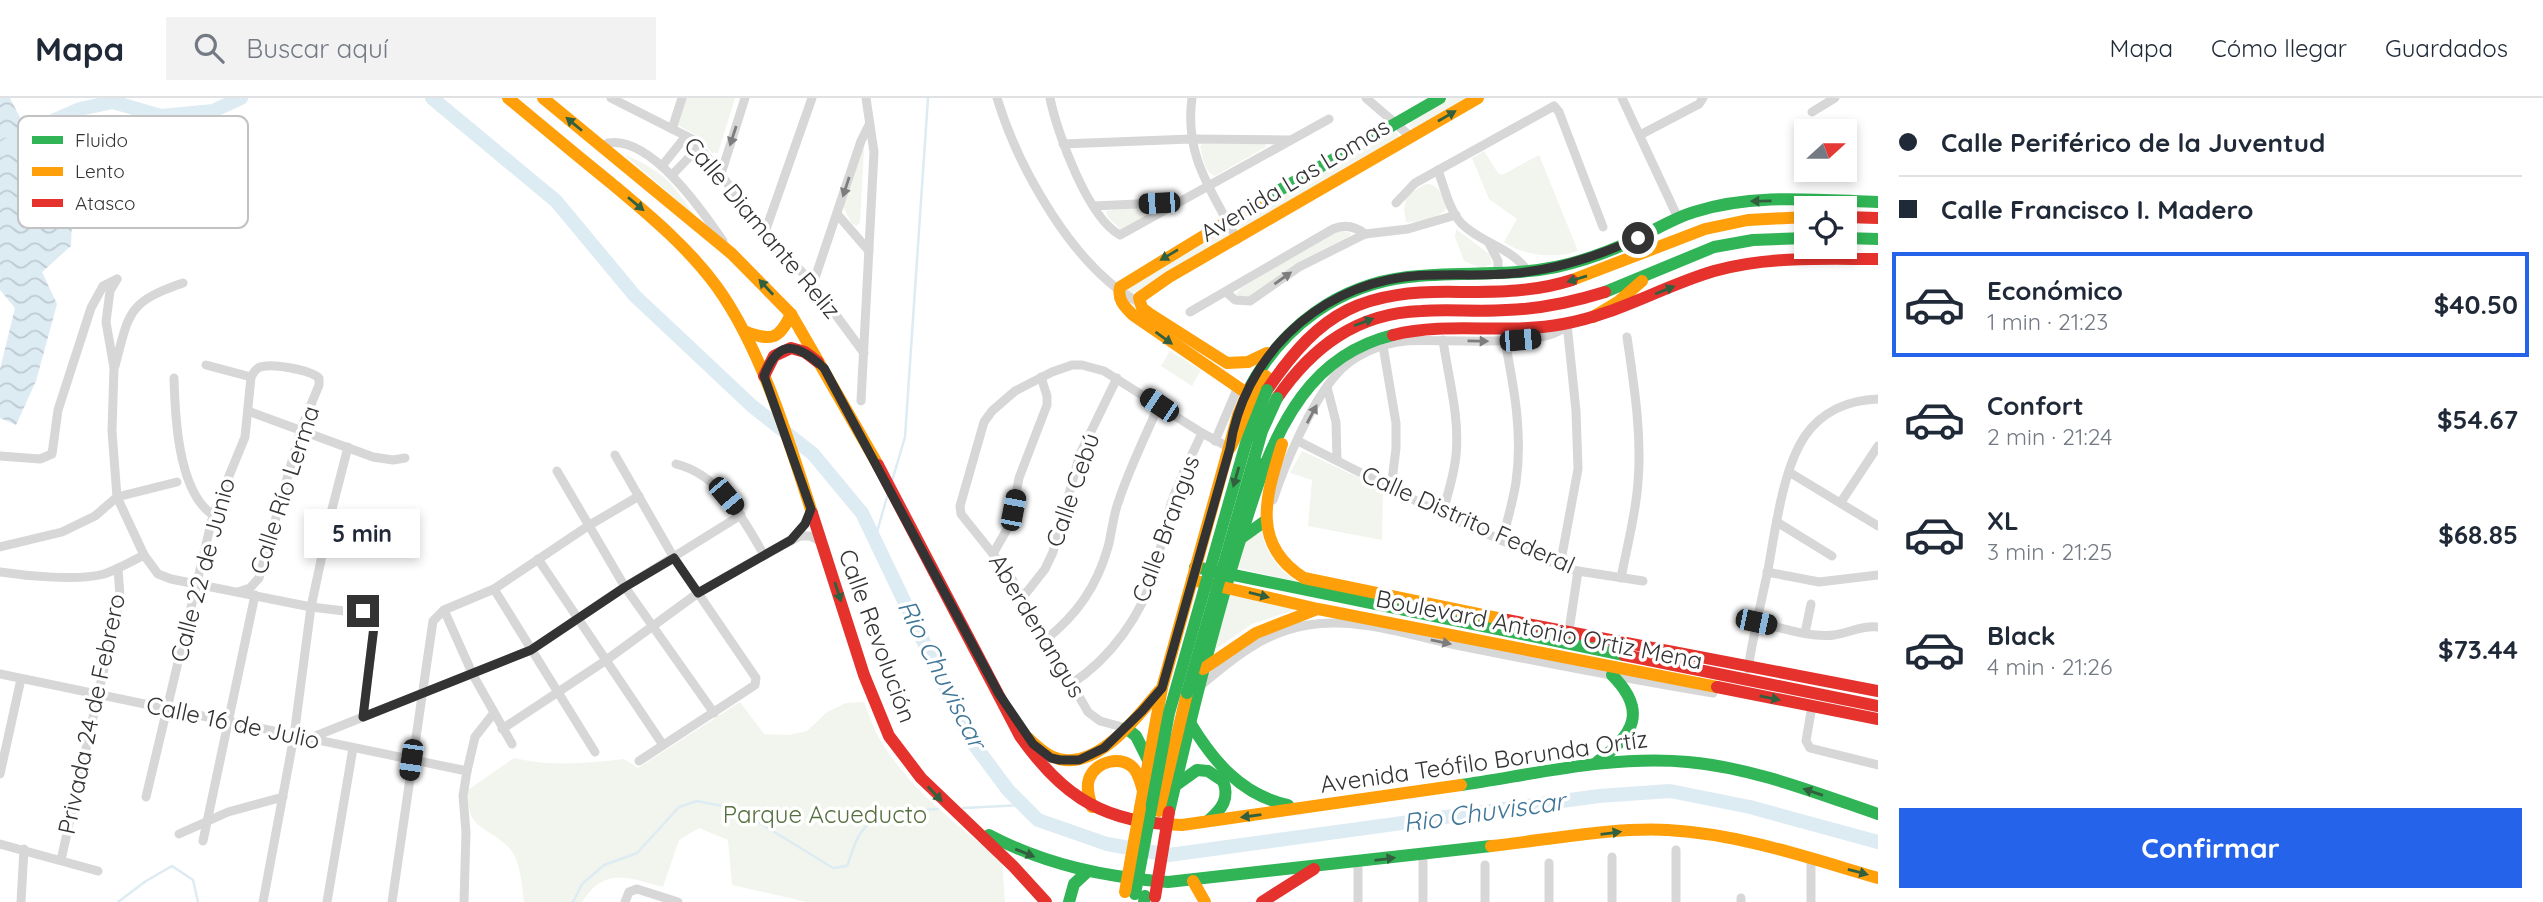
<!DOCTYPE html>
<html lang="es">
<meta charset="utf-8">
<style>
body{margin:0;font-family:Quicksand,sans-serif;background:#f2f2f3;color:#1f2937;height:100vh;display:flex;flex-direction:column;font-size:26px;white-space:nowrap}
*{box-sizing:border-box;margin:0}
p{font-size:23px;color:#747a83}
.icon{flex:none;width:38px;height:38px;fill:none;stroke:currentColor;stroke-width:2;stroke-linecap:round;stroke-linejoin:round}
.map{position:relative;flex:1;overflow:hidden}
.sheet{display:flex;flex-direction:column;background:#fff;width:665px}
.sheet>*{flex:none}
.guide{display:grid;align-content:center;height:154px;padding:0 21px;background:#fff}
.needle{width:46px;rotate:69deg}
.buttons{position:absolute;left:1794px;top:21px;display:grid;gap:14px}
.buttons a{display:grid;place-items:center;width:63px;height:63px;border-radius:0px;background:#fff;box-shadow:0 4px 10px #0003;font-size:35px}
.end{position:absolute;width:32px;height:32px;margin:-16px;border:9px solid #333;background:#fff;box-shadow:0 0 0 4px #fff}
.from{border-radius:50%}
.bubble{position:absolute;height:49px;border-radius:0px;background:#fff;box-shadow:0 4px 10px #0003;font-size:23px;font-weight:700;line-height:49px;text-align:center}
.car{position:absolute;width:21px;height:42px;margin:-21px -10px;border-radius:9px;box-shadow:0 0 5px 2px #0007;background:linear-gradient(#222 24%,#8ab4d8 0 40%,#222 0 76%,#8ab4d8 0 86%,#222 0)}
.guide b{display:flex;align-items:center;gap:24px;height:66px;font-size:26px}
.guide b+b{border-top:2px solid #e0e1e3}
.guide i{width:18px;height:18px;background:#1f2937}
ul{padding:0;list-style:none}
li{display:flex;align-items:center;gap:21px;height:105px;margin:0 14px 10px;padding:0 7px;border:4px solid transparent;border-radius:0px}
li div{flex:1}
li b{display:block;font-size:26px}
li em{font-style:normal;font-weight:700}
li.active{border-color:#2563eb}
li>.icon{width:63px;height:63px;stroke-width:1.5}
.cta{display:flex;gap:14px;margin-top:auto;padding:14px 21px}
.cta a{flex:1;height:80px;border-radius:0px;background:#2563eb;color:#fff;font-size:28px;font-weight:700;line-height:80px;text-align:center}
header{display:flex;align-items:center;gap:42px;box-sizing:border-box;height:98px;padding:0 35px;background:#fff;border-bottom:2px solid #e0e1e3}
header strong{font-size:33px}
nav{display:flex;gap:38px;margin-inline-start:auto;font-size:24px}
.search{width:490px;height:63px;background:#f2f2f3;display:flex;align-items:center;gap:18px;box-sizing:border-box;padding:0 24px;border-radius:0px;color:#747a83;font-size:26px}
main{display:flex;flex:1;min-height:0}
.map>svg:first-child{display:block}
.green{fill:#f1f5ed}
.water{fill:url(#water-waves)}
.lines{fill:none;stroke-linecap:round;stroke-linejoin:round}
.stream{stroke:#ddebf3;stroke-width:2.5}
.river{stroke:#ddebf3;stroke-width:14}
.street{stroke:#d7d7d7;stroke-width:9}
.fast{stroke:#30b455;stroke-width:12}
.slow{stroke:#ff9f0a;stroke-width:12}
.jam{stroke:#e5322d;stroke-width:12}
.fast-bridge{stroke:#30b455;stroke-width:12}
.slow-bridge{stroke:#ff9f0a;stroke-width:12}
.jam-bridge{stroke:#e5322d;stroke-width:12}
.oneway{fill:#32603f}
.oneway2{fill:#7d7d7d}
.route{stroke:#333;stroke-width:9}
.labels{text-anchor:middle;stroke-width:7;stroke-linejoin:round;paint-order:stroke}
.street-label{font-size:24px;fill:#333;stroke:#fff}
.park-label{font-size:24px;fill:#56703f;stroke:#fff}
.water-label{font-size:26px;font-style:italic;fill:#3f7597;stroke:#fff}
.key{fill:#fff;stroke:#c2c2c2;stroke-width:2}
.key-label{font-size:19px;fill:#333}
</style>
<header>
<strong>Mapa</strong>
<div class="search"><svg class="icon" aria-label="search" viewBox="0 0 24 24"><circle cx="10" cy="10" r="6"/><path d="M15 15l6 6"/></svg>Buscar aquí</div>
<nav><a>Mapa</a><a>Cómo llegar</a><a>Guardados</a></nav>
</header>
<main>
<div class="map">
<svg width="1878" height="804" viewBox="0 0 1878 804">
<defs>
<pattern id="water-waves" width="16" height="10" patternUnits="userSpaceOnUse" patternTransform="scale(1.75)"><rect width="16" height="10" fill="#ddebf3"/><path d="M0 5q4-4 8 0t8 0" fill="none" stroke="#becad1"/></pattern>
</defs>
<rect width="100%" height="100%" fill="#fff"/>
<!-- green -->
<g class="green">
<polygon points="684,0 735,0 718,55 712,55 698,38 676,26"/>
<polygon points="1450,0 1471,0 1414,32 1409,28 1410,24"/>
<polygon points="1395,33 1400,40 1240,132 1235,126 1237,122"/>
<path d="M1203,46H1265L1266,49L1215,78C1204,74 1203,59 1200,48Z"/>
<polygon points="860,50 864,51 860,124 857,128 852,126 842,107"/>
<path d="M1484,53L1498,75L1502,77L1539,57L1578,153C1555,161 1524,158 1504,144L1517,121L1489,101L1472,60Z"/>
<path d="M624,56C664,75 669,81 694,117Z"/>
<path d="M1426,86C1440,86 1442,99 1447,110C1435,122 1422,125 1406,124L1404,111L1407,97Z"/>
<polygon points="1151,108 1155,114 1121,132 1108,119 1106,113"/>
<polygon points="1224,131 1229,136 1226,141 1136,194 1130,195 1126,192"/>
<polygon points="1456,131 1489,156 1492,166 1481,170 1464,163 1455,139"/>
<polygon points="1337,132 1351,135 1350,138 1293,167 1252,198 1240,200 1236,196 1241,190"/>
<polygon points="1170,253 1201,272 1192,288 1161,268"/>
<polygon points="1302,353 1383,391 1382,442 1308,428 1312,382 1290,375"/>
<path d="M1261,427C1263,452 1277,472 1298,484L1234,469L1243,444Z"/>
<polygon points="1228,494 1303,509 1252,526 1213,553"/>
<path d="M740,604L764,636L789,637L807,633L827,614L846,605L864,604C869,616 873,629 879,640C908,690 957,727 1002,763L1005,804H807L732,787L728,742L699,730L679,742L663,789C627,780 606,768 582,804H524C522,788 521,764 510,751C489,727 465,734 468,692L514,660C551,669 587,665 624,661L638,670Z"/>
</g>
<!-- water -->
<polygon class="water" points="0,0 10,0 72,122 71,148 42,174 57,206 36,283 16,327 0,320 0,271 15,210 0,192"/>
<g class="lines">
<!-- stream -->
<g class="stream">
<polyline points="892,383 905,339 928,0"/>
<polyline points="875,441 887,399"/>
<polyline points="963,710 1023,707"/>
<polyline points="118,804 146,783 172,768 193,782 198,804"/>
<path d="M573,804L582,786L604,767L637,755L679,709L697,703L737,711L833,770L847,768C851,758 854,745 860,736C876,709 912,713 938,711"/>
</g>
<!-- river -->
<g class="river">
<polyline points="432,0 556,103 635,198 752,308 813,356 862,415 970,641 1008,692 1038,722 1107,746 1169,757 1599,698 1670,693 1750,709 1878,744"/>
<polyline points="0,52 28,34 80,11 113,4 161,18 213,13 241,0"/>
</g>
<!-- street -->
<g class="street">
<polyline points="611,0 694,42 765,134 813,186 864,255"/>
<path d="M997,0C1018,69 1073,169 1138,204"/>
<path d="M1050,0C1057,35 1088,120 1120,137L1329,21"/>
<path d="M1192,0C1184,59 1212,92 1237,142"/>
<polyline points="1366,0 1410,38"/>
<polyline points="1622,0 1678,120"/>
<polyline points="1812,14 1835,0"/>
<polyline points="672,31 682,0"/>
<polyline points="1640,37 1699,6 1703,0"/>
<polyline points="1063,46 1191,41 1289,42"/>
<path d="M602,50L608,45C651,38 702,112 723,143"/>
<polyline points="662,68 686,38"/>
<path d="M1438,72C1444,89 1450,114 1462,126C1482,146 1512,149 1528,174"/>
<polyline points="721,76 745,0"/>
<polyline points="672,77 699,49"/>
<polyline points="1396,105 1415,85 1554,8 1559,14 1603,129"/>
<polyline points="1094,108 1179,104"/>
<polyline points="837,116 869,153"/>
<polyline points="765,134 812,0"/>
<polyline points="1489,145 1498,163 1498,177"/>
<polyline points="117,181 110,193 106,224 114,270 112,333 117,399 144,457"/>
<polyline points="813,186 861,43 869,27"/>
<polyline points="1226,194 1235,202 1250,203 1299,169 1365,136 1408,131 1456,117"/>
<path d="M1190,214L1333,131C1345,126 1355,128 1365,136"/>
<polyline points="1383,248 1396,325 1396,350 1391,391"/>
<polyline points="206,267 251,279"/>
<path d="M115,268C129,215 127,204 183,185"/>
<path d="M174,280C175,318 178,394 213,417"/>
<polyline points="1327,289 1336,324 1337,362"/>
<polyline points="861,303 874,54 866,0"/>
<polyline points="248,313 373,359 393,362 405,360"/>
<polyline points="1215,343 1238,289"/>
<polyline points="1298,343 1442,416 1560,468 1578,473 1643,483"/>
<polyline points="615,357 674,460 756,580 755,587 639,663"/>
<polyline points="0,358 40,361 52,356 58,312 91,210 103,188 117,181"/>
<path d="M676,366C720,377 743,420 764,457"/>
<polyline points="557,373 625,489 714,615"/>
<polyline points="1789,374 1878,428"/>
<path d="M1273,402C1285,366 1310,307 1335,278C1351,258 1381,245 1406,243C1438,240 1552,252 1567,226"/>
<polyline points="1841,404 1878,348"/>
<path d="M1442,416C1448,396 1454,378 1456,357C1460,319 1448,279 1443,242"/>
<polyline points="1777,424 1832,458"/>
<polyline points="795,438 805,426 811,412"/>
<path d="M1502,443C1507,423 1513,404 1516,384C1523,336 1514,290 1505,243"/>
<polyline points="0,449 62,434 95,418 117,399 177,384"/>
<polyline points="994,454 1010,426 1019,380 1047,307 1047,298 1041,279"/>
<polyline points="538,461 663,647"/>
<polyline points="1560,468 1578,371 1576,313 1567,226"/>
<path d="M0,474C26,478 79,483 104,476C118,471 132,463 144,457L158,476L171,481L311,509L353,514L376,512L363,619"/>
<polyline points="1767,474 1819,484 1878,477"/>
<path d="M1621,480C1627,448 1636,416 1638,384C1642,336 1634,287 1627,239"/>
<polyline points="494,491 595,654"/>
<polyline points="1023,499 1045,471 1053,454 1080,356 1117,280"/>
<polyline points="444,512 473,577 512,646"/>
<path d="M1756,524C1780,529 1808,540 1834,537C1849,535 1862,527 1878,529"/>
<polyline points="1805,535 1811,506"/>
<polyline points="1568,539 1578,473"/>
<path d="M1045,542C1077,517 1097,488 1108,449C1112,434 1113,417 1119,402C1130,369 1145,339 1159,307"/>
<path d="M1748,571C1753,538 1761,505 1768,472C1775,433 1783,370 1805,338C1822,313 1849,302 1878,301"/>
<polyline points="0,576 467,673"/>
<path d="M1071,586C1110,561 1142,517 1155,472C1161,451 1164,430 1170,409C1178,384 1191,359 1202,335"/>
<path d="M1199,589C1232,561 1264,534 1308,527C1357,519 1409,537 1456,547C1541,564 1626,581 1713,595"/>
<polyline points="1812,608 1806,643 1810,650 1878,667"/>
<polyline points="1126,630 1100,623 1088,614 1009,476 961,416 960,408 984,324 992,313 1015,293 1052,274 1072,267 1082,267 1104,273 1202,335 1230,350"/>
<polyline points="502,631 605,563 698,495 764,457 800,438 810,438 822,444"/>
<polyline points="308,641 531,552 625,489 741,417"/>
<polyline points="0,676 21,581"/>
<path d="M146,699L213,417L245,339L251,279C254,274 254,273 258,270C269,264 310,272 319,280V287L301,331L259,480L250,490L238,494"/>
<polyline points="179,736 228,714 283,699"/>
<polyline points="203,743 255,497"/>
<polyline points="0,746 98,773"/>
<polyline points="1676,752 1676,804"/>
<polyline points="1612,759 1612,804"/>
<polyline points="61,762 120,499 118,470"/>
<polyline points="1811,762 1811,804"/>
<polyline points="1549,765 1549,804"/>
<polyline points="21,804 24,751"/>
<polyline points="263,804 294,638 311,509 332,411 348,349"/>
<polyline points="327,804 353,650"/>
<polyline points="392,804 433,523 444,512 494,491 588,428 639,398"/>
<polyline points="464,804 466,734 463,698 467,673 475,639 493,616"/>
<polyline points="625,804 629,794 637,791 678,804"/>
<polyline points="1358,804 1358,764"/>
<polyline points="1423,804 1423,757"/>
<polyline points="1485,804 1485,767"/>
<polyline points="1741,804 1741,800"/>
</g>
<!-- fast -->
<g class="fast">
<polyline points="1264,101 1440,0"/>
<polyline points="1844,140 1878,141"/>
<polyline points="1605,194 1714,149 1753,142 1806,140"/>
<path d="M1250,289C1283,228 1339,187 1408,179C1458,173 1507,179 1556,169C1584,163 1611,153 1636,141C1655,132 1674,120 1694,114C1753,95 1817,102 1878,104"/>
<polyline points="1252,398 1260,366"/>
<polyline points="1240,441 1265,423"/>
<polyline points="1195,469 1624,557"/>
<path d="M1189,623C1213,663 1241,697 1288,707"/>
<polyline points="1126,630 1136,638 1148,662"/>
<path d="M1597,664C1634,637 1648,613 1612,577"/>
<path d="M1176,687L1197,672L1208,673L1223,683C1230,700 1222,711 1209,722"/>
<path d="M1461,687C1535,676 1613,657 1688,664C1754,670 1816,695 1878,716"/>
<path d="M1169,714C1189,627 1210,540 1236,455C1253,401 1268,344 1302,298C1325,267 1356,246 1393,237"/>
<path d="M989,737C1046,767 1105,779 1168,784L1491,748"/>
<polyline points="1069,804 1074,786 1088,773"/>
<polyline points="1144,804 1145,798"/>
</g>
<!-- slow -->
<g class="slow">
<path d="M508,0C542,28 576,57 611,85C649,117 688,149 717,189C761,250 789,343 812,415"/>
<polyline points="543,0 732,156 791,216 878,367"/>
<polyline points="1572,182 1705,131 1748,122 1806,119"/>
<polyline points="1593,219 1618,204 1642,183"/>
<path d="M744,233C770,243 779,243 791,216"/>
<polyline points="1267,255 1248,264 1227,265 1150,216 1142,210 1139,200 1169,179 1478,0"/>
<path d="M1245,294L1133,217C1125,209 1117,202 1120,189L1264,101"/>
<path d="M1282,346C1266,398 1250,446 1304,480L1507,522"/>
<polyline points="1230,350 1266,278"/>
<polyline points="1192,482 1318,511 1717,589"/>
<polyline points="1203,571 1256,535 1315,512"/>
<path d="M1028,640C1039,650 1050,661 1065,662C1102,666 1138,618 1159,593"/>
<path d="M1092,709C1089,700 1086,690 1089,681C1095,663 1123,656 1135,672C1139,678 1141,686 1143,693"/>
<polyline points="1140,710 1162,590 1238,317 1250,289"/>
<polyline points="1159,713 1187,595"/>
<polyline points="1164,726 1182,727 1461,687"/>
<path d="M1491,748C1547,742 1613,729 1668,732C1740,736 1809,760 1878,780"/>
<polyline points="1193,783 1205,804"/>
</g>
<!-- jam -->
<g class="jam">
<polyline points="1844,119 1878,120"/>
<path d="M1393,237C1449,223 1507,237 1563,226C1616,217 1663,188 1714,173C1767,158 1823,161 1878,161"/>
<polyline points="764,278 774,258 791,250 805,254 818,264"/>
<path d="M1267,292C1322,211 1363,192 1460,194C1498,194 1535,194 1572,182"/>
<path d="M1277,300C1312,249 1357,215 1421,213C1449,211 1478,214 1506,212C1540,211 1573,204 1605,194"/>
<path d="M878,367L1020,638C1058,692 1096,721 1164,726"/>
<polyline points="812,415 864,577 889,638 921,680 1014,769 1046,804"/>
<polyline points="1507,522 1878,593"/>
<polyline points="1624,557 1878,608"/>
<polyline points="1717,589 1878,621"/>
<polyline points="1262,804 1314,771"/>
</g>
<!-- fast-bridge -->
<g class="fast-bridge">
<polyline points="1187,595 1262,333 1277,300"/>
<polyline points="1135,796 1169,615 1246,345 1267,292"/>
</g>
<!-- slow-bridge -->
<polyline class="slow-bridge" points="1125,794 1140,710"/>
<!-- jam-bridge -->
<polyline class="jam-bridge" points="1155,799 1169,714"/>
</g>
<!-- one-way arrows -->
<defs><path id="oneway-solid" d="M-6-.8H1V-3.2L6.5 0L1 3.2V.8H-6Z" transform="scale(1.75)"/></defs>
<g class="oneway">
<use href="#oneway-solid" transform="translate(1447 18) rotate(-30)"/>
<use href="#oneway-solid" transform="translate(574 26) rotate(-140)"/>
<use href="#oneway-solid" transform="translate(1761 103) rotate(179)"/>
<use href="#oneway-solid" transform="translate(636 106) rotate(40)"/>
<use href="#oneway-solid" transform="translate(1169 157) rotate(149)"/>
<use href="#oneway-solid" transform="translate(1577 181) rotate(163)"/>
<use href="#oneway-solid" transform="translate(766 189) rotate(-133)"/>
<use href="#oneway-solid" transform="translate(1665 192) rotate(-22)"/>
<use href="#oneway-solid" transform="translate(1364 224) rotate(-21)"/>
<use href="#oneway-solid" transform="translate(1164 240) rotate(36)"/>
<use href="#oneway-solid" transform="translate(1236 379) rotate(106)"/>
<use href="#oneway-solid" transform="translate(838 494) rotate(72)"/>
<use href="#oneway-solid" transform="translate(1259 497) rotate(14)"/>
<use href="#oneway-solid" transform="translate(1770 600) rotate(11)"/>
<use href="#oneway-solid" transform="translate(1813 694) rotate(-161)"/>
<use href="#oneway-solid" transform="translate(935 696) rotate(46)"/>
<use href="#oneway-solid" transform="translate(1251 718) rotate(172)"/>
<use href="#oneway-solid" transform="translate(1611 735) rotate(-7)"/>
<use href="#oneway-solid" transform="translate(1025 755) rotate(22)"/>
<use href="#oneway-solid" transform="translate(1385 761) rotate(-7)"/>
<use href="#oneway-solid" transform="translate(1858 774) rotate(15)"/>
</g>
<g class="oneway2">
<use href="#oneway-solid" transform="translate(733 38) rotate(108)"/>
<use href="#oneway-solid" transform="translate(846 89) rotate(108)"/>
<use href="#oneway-solid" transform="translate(1283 180) rotate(-35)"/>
<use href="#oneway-solid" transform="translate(1478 243) rotate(1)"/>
<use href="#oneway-solid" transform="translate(1312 316) rotate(-62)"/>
<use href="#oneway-solid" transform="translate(1441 544) rotate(11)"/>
</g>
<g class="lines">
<!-- route -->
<path class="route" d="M363,513L376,512L363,619L531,552L625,489L674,460L698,495L791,442L805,426L811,411L764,278C780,238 798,247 824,270L999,596L1033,646L1051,660L1060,662H1079L1104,650L1142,613L1162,590L1230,350C1243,261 1314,191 1404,179C1444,174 1485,180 1526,174C1566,169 1602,156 1638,140"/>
</g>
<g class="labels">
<!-- street labels -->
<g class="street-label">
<text transform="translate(1295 82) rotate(-31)" y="8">Avenida Las Lomas</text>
<text transform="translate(762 130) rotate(50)" y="8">Calle Diamante Reliz</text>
<text transform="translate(285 392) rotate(-72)" y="8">Calle Río Lerma</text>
<text transform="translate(1073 392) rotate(-71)" y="8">Calle Cebú</text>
<text transform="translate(1468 422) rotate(24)" y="8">Calle Distrito Federal</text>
<text transform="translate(1166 431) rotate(-70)" y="8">Calle Brangus</text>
<text transform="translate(203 472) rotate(-75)" y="8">Calle 22 de Junio</text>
<text transform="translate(1037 528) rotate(59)" y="8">Aberdenangus</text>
<text transform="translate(1539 532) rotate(11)" y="8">Boulevard Antonio Ortiz Mena</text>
<text transform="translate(877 538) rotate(70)" y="8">Calle Revolución</text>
<text transform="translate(92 616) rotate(-78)" y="8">Privada 24 de Febrero</text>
<text transform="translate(233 625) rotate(12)" y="8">Calle 16 de Julio</text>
<text transform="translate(1484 664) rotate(-8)" y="8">Avenida Teófilo Borunda Ortíz</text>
</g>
<!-- park labels -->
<g class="park-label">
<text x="825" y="725">Parque Acueducto</text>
</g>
<!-- water labels -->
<g class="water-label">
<text transform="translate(942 576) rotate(63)" y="9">Rio Chuviscar</text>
<text transform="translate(1484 714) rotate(-8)" y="9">Rio Chuviscar</text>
</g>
</g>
<!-- legend -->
<rect x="18" y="18" width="230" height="112" rx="10" class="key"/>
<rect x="32" y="38" width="31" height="8" fill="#30b455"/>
<rect x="32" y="69" width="31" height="9" fill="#ff9f0a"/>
<rect x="32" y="101" width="31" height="8" fill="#e5322d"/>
<g class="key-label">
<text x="75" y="49">Fluido</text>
<text x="75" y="80">Lento</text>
<text x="75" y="112">Atasco</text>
</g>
</svg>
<div class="buttons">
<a><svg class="needle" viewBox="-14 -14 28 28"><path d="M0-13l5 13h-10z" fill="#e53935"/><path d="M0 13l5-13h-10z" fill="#747a83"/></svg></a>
<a><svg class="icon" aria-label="locate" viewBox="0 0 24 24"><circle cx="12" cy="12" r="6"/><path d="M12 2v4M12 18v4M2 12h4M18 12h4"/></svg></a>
</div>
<i class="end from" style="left:1638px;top:140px"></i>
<i class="end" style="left:363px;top:513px"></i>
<div class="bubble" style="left:304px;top:411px;width:116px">5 min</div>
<i class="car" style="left:1159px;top:105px;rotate:267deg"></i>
<i class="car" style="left:1520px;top:242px;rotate:85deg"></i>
<i class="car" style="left:1159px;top:307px;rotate:304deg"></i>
<i class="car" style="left:726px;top:398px;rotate:140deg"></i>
<i class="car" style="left:1013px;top:412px;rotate:11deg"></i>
<i class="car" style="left:1756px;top:524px;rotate:102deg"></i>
<i class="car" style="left:411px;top:662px;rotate:188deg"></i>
</div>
<section class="sheet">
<div class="guide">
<b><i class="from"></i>Calle Periférico de la Juventud</b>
<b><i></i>Calle Francisco I. Madero</b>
</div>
<ul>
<li class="active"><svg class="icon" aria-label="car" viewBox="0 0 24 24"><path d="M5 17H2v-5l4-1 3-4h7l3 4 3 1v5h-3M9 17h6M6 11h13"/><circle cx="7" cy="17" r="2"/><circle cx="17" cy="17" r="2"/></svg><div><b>Económico</b><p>1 min · 21:23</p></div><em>$40.50</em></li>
<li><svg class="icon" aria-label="car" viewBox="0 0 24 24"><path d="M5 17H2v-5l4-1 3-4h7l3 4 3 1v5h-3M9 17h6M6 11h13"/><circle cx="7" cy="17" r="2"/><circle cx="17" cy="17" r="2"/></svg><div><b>Confort</b><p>2 min · 21:24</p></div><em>$54.67</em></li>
<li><svg class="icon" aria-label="car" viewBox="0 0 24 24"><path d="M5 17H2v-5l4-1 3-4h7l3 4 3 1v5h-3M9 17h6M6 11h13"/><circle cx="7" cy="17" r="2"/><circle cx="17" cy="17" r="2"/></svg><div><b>XL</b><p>3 min · 21:25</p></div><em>$68.85</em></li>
<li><svg class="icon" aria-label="car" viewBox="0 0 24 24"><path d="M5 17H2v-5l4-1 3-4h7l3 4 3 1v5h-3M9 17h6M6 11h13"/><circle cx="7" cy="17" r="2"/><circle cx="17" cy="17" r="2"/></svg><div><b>Black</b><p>4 min · 21:26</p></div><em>$73.44</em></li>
</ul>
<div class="cta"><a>Confirmar</a></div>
</section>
</main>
